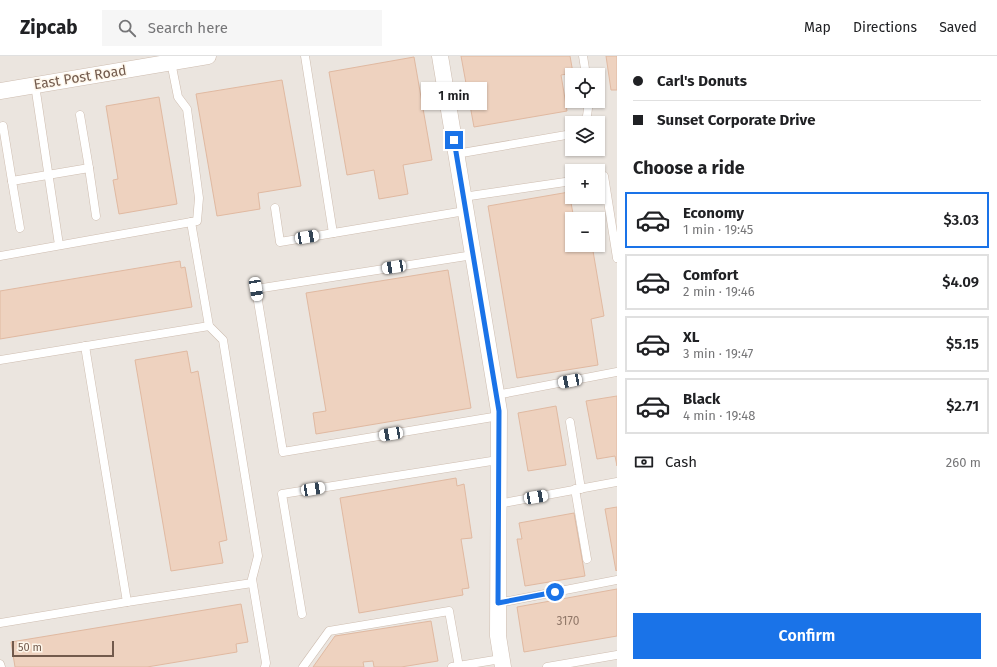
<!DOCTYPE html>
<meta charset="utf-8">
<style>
body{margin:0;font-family:"Fira Sans",sans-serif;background:#f6f6f6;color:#202124;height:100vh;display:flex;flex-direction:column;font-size:15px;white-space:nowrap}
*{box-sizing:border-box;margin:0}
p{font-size:13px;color:#757577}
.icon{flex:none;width:22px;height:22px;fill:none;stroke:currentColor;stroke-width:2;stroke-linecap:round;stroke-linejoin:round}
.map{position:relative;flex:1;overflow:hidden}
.panel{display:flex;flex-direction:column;background:#fff;width:380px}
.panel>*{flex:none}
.hud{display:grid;align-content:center;height:88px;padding:0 16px;background:#fff}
.tools{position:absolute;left:565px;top:12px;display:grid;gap:8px}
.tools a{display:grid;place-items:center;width:40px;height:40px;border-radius:0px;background:#fff;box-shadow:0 1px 3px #0004;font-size:20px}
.scale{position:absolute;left:12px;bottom:10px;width:102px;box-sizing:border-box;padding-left:4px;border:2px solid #725a4c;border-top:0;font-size:11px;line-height:14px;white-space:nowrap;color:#725a4c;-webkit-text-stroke:3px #fef7ec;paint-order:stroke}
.end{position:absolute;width:18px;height:18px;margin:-9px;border:5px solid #1a73e8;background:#fff;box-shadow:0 0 0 2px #fff}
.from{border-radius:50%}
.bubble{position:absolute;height:28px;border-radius:0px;background:#fff;box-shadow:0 1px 3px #0004;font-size:13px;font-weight:600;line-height:28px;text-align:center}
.car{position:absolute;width:12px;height:24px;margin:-12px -6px;border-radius:5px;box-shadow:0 0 3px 1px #0007;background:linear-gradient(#fff 24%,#345 0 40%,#fff 0 76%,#345 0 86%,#fff 0)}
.hud b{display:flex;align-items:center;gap:14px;height:38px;font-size:15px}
.hud b+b{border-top:1px solid #e0e0e0}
.hud i{width:10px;height:10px;background:#202124}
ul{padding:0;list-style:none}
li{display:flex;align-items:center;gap:12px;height:56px;margin:0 8px 6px;padding:0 8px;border:2px solid #e0e0e0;border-radius:0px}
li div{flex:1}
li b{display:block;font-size:15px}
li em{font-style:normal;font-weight:600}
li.selected{border-color:#1a73e8}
li>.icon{width:36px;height:36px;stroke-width:1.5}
h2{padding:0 16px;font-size:18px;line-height:48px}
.pay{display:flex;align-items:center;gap:10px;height:44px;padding:0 16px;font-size:15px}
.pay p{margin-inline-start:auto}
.primary-button{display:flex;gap:8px;margin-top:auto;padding:8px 16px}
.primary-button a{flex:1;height:46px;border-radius:0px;background:#1a73e8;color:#fff;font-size:16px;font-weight:600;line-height:46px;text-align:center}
header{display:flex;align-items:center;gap:24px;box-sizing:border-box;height:56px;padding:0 20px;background:#fff;border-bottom:1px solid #e0e0e0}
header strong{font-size:19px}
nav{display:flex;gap:22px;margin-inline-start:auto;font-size:14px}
.search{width:280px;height:36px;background:#f6f6f6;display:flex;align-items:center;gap:10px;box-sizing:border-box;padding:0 14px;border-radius:0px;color:#757577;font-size:15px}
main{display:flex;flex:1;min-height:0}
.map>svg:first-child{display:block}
.industrial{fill:#ebe5df;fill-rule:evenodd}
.building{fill:#eed2bf;stroke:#e0b9a1}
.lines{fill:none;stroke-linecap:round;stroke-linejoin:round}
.lane-casing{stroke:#cebdb0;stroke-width:9}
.street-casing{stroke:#cebdb0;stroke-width:17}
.lane{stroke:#fff;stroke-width:8}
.street{stroke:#fff;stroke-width:16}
.route{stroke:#1a73e8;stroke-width:5}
.labels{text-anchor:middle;stroke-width:3;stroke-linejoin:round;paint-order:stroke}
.number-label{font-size:12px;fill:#917869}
.street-label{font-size:14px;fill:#725a4c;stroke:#fef7ec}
</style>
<header>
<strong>Zipcab</strong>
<div class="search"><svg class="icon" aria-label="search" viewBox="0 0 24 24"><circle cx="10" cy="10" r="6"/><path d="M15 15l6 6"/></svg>Search here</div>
<nav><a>Map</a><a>Directions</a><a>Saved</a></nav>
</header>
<main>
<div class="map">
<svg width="617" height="611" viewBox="0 0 617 611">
<rect width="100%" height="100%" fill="#fbf3e6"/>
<!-- industrial -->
<path class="industrial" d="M0,0H617V611H0ZM572,19H598V45H572ZM572,67H598V93H572ZM572,115H598V141H572ZM572,163H598V189H572Z"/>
<!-- building -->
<g class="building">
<polygon points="461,0 570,0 573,17 561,19 567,55 474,71"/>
<polygon points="606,0 617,0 617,34 611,34"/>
<polygon points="414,1 432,104 403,109 408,138 379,143 374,114 347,119 329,16"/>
<polygon points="282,24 301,130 258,137 260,153 217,160 196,38"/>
<polygon points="159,41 177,148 119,158 113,124 118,123 106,50"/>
<polygon points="569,136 574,163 572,163 572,189 592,189 604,260 591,263 598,309 517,322 488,150"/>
<polygon points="180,205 181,212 185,211 192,251 0,283 0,235"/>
<polygon points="448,214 471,352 316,378 313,357 326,355 306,237"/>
<polygon points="187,295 191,317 198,315 227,484 219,486 223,507 171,515 135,304"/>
<polygon points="617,340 617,410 615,400 597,403 586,345"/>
<polygon points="556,350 566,409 528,415 518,357"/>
<polygon points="456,422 457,430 464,428 472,482 461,483 469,532 462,533 463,539 359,557 340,442"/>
<polygon points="617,451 617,514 616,515 605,453"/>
<polygon points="574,457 585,520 525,530 517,483 522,483 519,467"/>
<polygon points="617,533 617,580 524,596 517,551"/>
<polygon points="241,548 248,586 236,588 237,596 147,611 15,611 11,586"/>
<polygon points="431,565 438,605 401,611 374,611 373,605 363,606 364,611 313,611 335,580"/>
</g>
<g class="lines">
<!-- lane casing -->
<g class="lane-casing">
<g id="lane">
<polyline points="305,0 333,177"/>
<polyline points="583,0 586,19"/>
<polyline points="35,29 59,189"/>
<polyline points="80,59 89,112"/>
<polyline points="583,67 587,60 589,45"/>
<polyline points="3,70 12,125"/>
<polyline points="456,98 572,78"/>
<polyline points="598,121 604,120 617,202"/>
<polyline points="463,141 572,125"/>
<polyline points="275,152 280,186 465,155"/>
<polyline points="191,166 209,270 223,284 258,500 252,523 266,607 265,611"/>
<polyline points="20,172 12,125 89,112 96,160"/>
<polyline points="473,199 256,233 283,396 499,360"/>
<polyline points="0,200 197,165 199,142 187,53 178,41 171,6"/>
<polyline points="0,304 209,270"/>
<polyline points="496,339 617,316"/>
<polyline points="570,366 581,433"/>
<polyline points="575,433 587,503"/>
<polyline points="498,448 617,426"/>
<polyline points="127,546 252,527"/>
<polyline points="498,547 617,524"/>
<polyline points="302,558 282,438 498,404"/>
<polyline points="0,567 127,546 85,290"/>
<polyline points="0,608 1,611"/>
<polyline points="303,611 329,575 449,555 459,611"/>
<polyline points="452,611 501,603"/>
<polyline points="547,611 617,599"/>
</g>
</g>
<!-- street casing -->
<g class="street-casing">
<g id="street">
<polyline points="440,0 499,355 498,580 503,611"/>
<polyline points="0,35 208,0"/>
</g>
</g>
<!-- lane -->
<use href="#lane" class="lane"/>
<!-- street -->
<use href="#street" class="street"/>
</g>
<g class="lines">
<!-- route -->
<polyline class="route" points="454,84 499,355 498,547 555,536"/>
</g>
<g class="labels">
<!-- number labels -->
<g class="number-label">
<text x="568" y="569">3170</text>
</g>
<!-- street labels -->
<g class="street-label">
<text transform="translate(80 21) rotate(-9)" y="5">East Post Road</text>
</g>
</g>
</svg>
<div class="tools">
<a><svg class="icon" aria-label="locate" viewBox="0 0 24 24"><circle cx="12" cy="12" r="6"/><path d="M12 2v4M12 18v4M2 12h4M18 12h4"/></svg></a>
<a><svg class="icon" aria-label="layers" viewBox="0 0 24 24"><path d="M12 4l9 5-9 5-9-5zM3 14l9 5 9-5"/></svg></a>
<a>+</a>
<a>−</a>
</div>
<div class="scale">50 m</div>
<i class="end from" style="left:555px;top:536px"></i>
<i class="end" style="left:454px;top:84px"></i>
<div class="bubble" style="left:421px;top:26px;width:66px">1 min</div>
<i class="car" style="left:307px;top:181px;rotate:80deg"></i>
<i class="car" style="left:394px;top:211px;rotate:261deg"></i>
<i class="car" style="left:256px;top:233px;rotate:171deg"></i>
<i class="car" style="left:570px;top:325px;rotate:259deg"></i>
<i class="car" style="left:391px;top:378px;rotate:260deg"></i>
<i class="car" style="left:313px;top:433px;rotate:81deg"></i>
<i class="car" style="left:536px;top:441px;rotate:80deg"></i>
</div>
<section class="panel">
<div class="hud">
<b><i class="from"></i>Carl's Donuts</b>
<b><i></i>Sunset Corporate Drive</b>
</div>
<h2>Choose a ride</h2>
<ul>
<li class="selected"><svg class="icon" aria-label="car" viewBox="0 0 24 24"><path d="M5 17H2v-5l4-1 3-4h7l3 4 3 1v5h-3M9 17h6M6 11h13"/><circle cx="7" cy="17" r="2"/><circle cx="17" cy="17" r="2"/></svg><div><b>Economy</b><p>1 min · 19:45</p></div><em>$3.03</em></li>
<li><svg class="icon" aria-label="car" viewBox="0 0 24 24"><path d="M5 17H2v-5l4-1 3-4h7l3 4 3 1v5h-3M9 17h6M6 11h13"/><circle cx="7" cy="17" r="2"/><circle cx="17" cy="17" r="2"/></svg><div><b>Comfort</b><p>2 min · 19:46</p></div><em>$4.09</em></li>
<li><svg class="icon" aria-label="car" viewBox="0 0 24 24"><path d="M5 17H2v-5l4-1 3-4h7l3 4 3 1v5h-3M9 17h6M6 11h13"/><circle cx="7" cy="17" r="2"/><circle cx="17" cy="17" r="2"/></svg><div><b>XL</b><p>3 min · 19:47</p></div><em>$5.15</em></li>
<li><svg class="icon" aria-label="car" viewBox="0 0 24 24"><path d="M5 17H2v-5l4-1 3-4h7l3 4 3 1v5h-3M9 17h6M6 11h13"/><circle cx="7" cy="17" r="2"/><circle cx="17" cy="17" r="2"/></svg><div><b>Black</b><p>4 min · 19:48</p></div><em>$2.71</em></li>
</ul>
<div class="pay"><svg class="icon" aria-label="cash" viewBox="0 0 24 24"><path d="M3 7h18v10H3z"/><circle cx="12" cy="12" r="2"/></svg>Cash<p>260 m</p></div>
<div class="primary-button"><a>Confirm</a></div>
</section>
</main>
